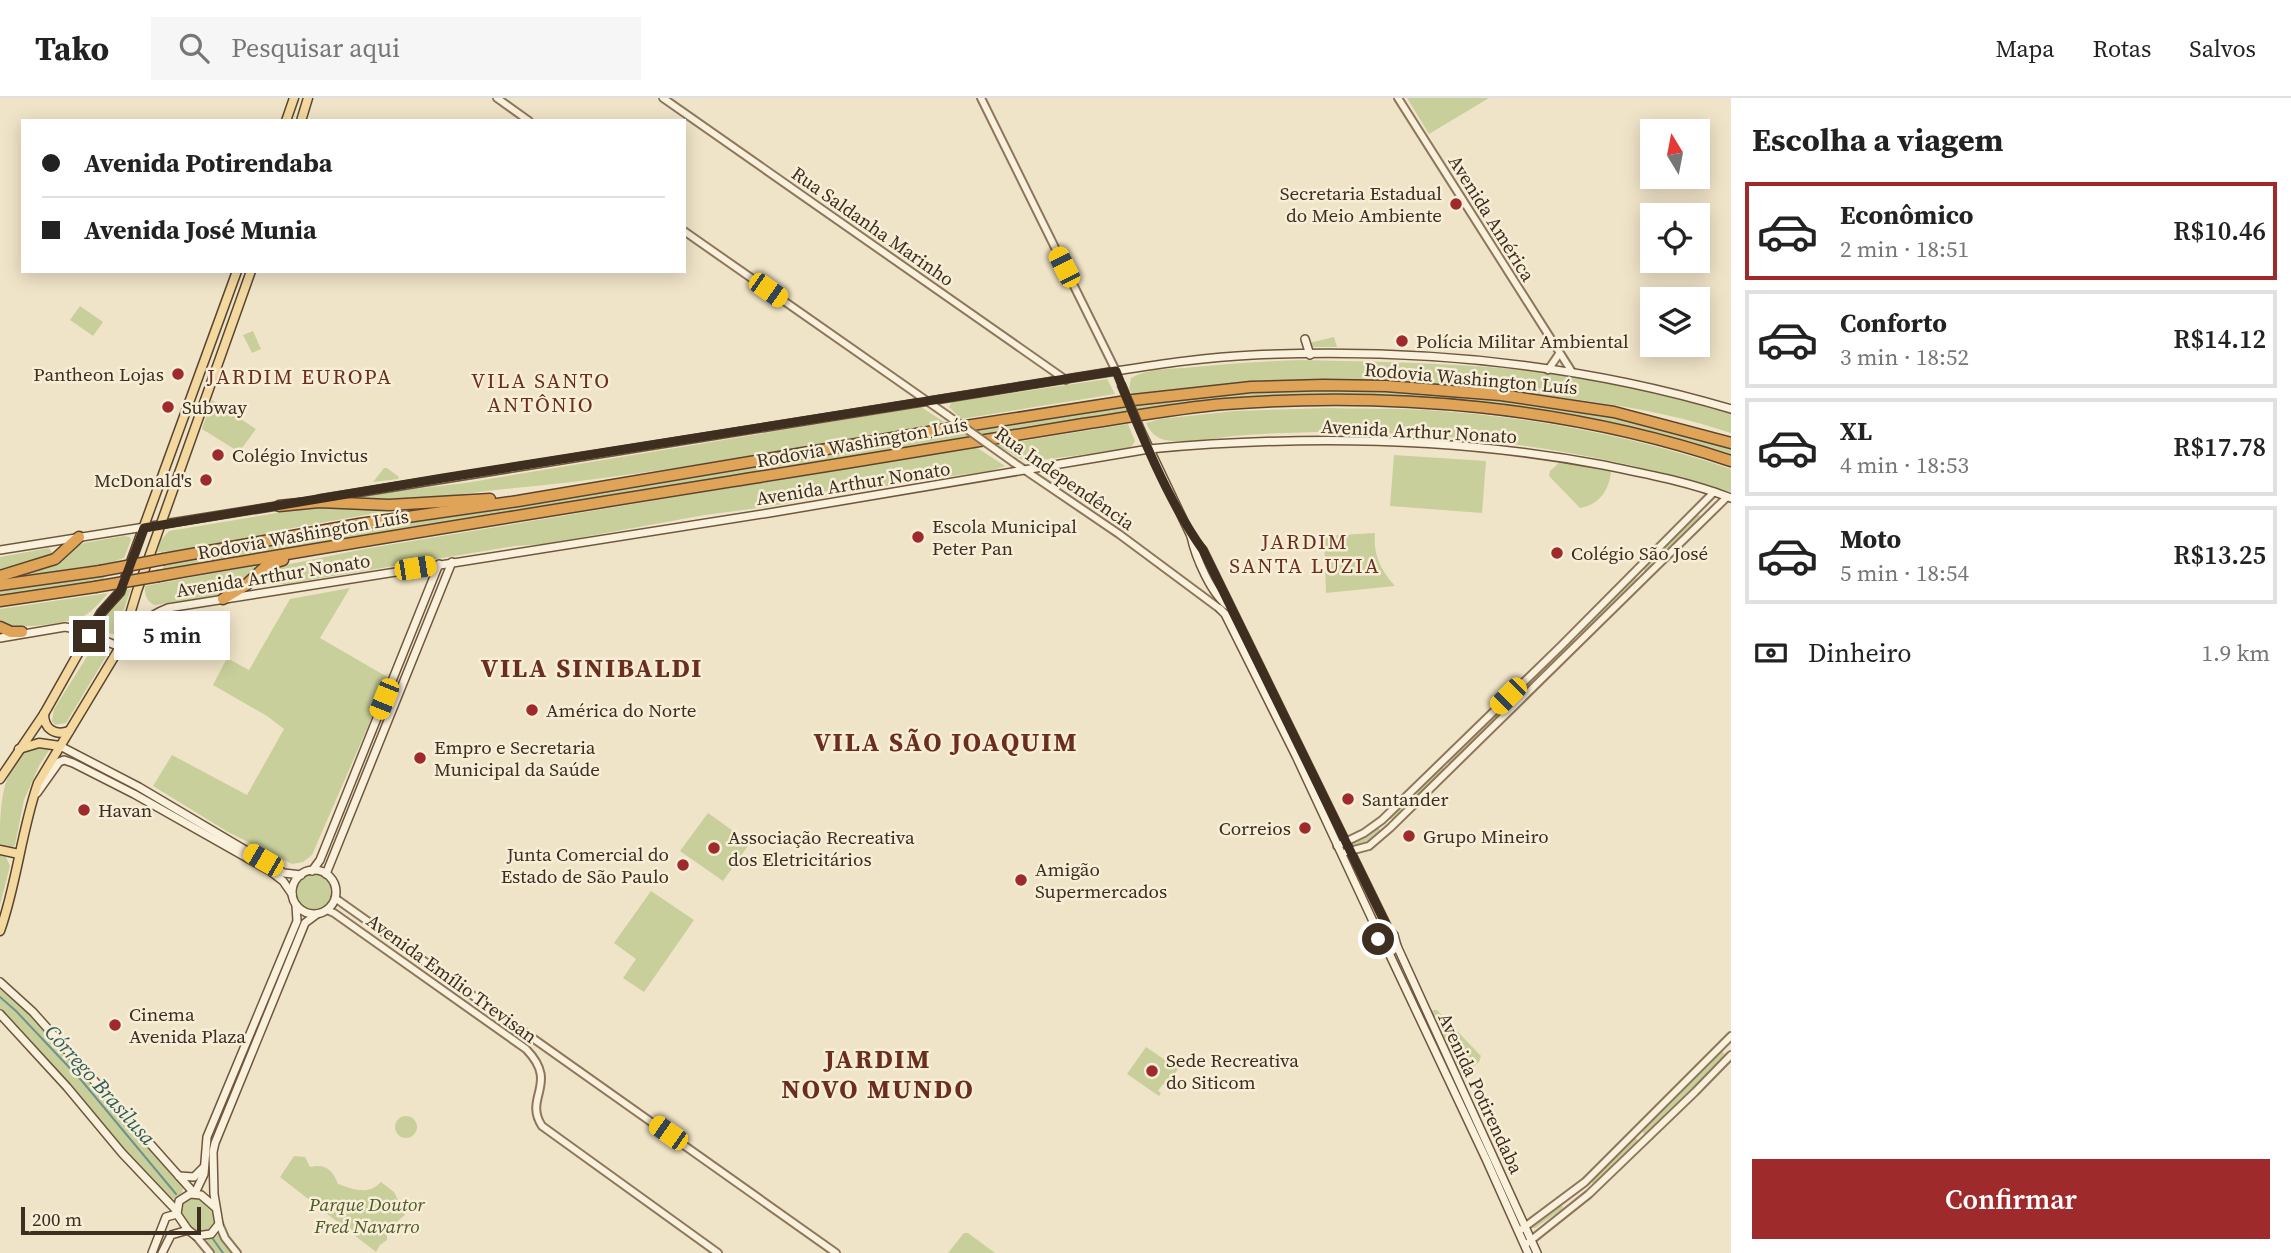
<!DOCTYPE html>
<html lang="pt">
<meta charset="utf-8">
<style>
body{margin:0;font-family:"Source Serif 4",serif;background:#f6f6f6;color:#222;height:100vh;display:flex;flex-direction:column;font-size:26px;white-space:nowrap}
*{box-sizing:border-box;margin:0}
p{font-size:23px;color:#767676}
.icon{flex:none;width:38px;height:38px;fill:none;stroke:currentColor;stroke-width:2;stroke-linecap:round;stroke-linejoin:round}
.map{position:relative;flex:1;overflow:hidden}
.details{display:flex;flex-direction:column;background:#fff;width:560px}
.details>*{flex:none}
.guide{position:absolute;left:21px;top:21px;width:665px;height:154px;border-radius:0px;box-shadow:0 4px 18px #0003;display:grid;align-content:center;height:154px;padding:0 21px;background:#fff}
.needle{width:46px;rotate:350deg}
.buttons{position:absolute;left:1640px;top:21px;display:grid;gap:14px}
.buttons a{display:grid;place-items:center;width:70px;height:70px;border-radius:0px;background:#fff;box-shadow:0 4px 18px #0003;font-size:35px}
.scale{position:absolute;left:21px;bottom:18px;width:180px;box-sizing:border-box;padding-left:7px;border:4px solid #3d2e20;border-top:0;font-size:19px;line-height:24px;white-space:nowrap;color:#3d2e20;-webkit-text-stroke:5px #f7eed8;paint-order:stroke}
.end{position:absolute;width:32px;height:32px;margin:-16px;border:9px solid #3d2e20;background:#fff;box-shadow:0 0 0 4px #fff}
.from{border-radius:50%}
.bubble{position:absolute;height:49px;border-radius:0px;background:#fff;box-shadow:0 4px 18px #0003;font-size:23px;font-weight:600;line-height:49px;text-align:center}
.car{position:absolute;width:21px;height:42px;margin:-21px -10px;border-radius:9px;box-shadow:0 0 5px 2px #0007;background:linear-gradient(#f5c518 24%,#345 0 40%,#f5c518 0 76%,#345 0 86%,#f5c518 0)}
.guide b{display:flex;align-items:center;gap:24px;height:66px;font-size:26px}
.guide b+b{border-top:2px solid #e0e0e0}
.guide i{width:18px;height:18px;background:#222}
ul{padding:0;list-style:none}
li{display:flex;align-items:center;gap:21px;height:98px;margin:0 14px 10px;padding:0 7px;border:4px solid #e0e0e0;border-radius:0px}
li div{flex:1}
li b{display:block;font-size:26px}
li em{font-style:normal;font-weight:600}
li.selected{border-color:#9e2a2b}
li>.icon{width:63px;height:63px;stroke-width:1.5}
h2{padding:0 21px;font-size:32px;line-height:84px}
.pay{display:flex;align-items:center;gap:18px;height:77px;padding:0 21px;font-size:26px}
.pay p{margin-inline-start:auto}
.primary-button{display:flex;gap:14px;margin-top:auto;padding:14px 21px}
.primary-button a{flex:1;height:80px;border-radius:0px;background:#9e2a2b;color:#fff;font-size:28px;font-weight:600;line-height:80px;text-align:center}
header{display:flex;align-items:center;gap:42px;box-sizing:border-box;height:98px;padding:0 35px;background:#fff;border-bottom:2px solid #e0e0e0}
header strong{font-size:33px}
nav{display:flex;gap:38px;margin-inline-start:auto;font-size:24px}
.search{width:490px;height:63px;background:#f6f6f6;display:flex;align-items:center;gap:18px;box-sizing:border-box;padding:0 24px;border-radius:0px;color:#767676;font-size:26px}
main{display:flex;flex:1;min-height:0}
.map>svg:first-child{display:block}
.green{fill:#c9cf9b}
.lines{fill:none;stroke-linecap:round;stroke-linejoin:round}
.stream{stroke:#6f938a;stroke-width:2}
.tertiary-casing{stroke:#8d765c;stroke-width:10}
.secondary-casing{stroke:#6f573f;stroke-width:10}
.primary-casing{stroke:#5b4430;stroke-width:11}
.motorway-casing{stroke:#5b4430;stroke-width:13}
.tertiary{stroke:#faf1dc;stroke-width:6}
.secondary{stroke:#faf1dc;stroke-width:7}
.primary{stroke:#f3d9a0;stroke-width:8}
.motorway{stroke:#e0a458;stroke-width:10}
.tertiary-bridge-casing{stroke:#8d765c;stroke-width:10;stroke-linecap:butt}
.secondary-bridge-casing{stroke:#6f573f;stroke-width:10;stroke-linecap:butt}
.motorway-bridge-casing{stroke:#5b4430;stroke-width:13;stroke-linecap:butt}
.tertiary-bridge{stroke:#faf1dc;stroke-width:6}
.secondary-bridge{stroke:#faf1dc;stroke-width:7}
.motorway-bridge{stroke:#e0a458;stroke-width:10}
.route{stroke:#3d2e20;stroke-width:9}
.poi-dot{fill:#9e2a2b;stroke:#f7eed8;stroke-width:2.5}
.labels{text-anchor:middle;stroke-width:5;stroke-linejoin:round;paint-order:stroke}
.poi-label{font-size:19px;fill:#3d2e20;stroke:#f7eed8;text-anchor:start}
.street-label{font-size:19px;fill:#3d2e20;stroke:#f7eed8}
.park-label{font-size:19px;font-style:italic;fill:#4d5a26;stroke:#f7eed8}
.neighbourhood-label{font-size:21px;letter-spacing:2px;fill:#6b2e1e;stroke:#f7eed8}
.water-label{font-size:21px;font-style:italic;fill:#2f5d5a;stroke:#f7eed8}
.district-label{font-size:26px;font-weight:bold;letter-spacing:2px;fill:#6b2e1e;stroke:#f7eed8}
</style>
<header>
<strong>Tako</strong>
<div class="search"><svg class="icon" aria-label="search" viewBox="0 0 24 24"><circle cx="10" cy="10" r="6"/><path d="M15 15l6 6"/></svg>Pesquisar aqui</div>
<nav><a>Mapa</a><a>Rotas</a><a>Salvos</a></nav>
</header>
<main>
<div class="map">
<svg width="1731" height="1155" viewBox="0 0 1731 1155">
<rect width="100%" height="100%" fill="#f0e4c8"/>
<!-- green -->
<g class="green">
<polygon points="1407,0 1489,0 1429,36"/>
<polygon points="80,208 103,224 93,238 70,222"/>
<polygon points="253,233 261,251 252,255 243,237"/>
<polygon points="1334,239 1337,249 1310,249 1309,245"/>
<path d="M1303,262C1388,264 1474,265 1559,276C1617,284 1674,299 1731,314V335C1653,309 1573,300 1492,292C1430,286 1369,280 1307,282C1249,283 1190,292 1133,297L1129,291L1131,280C1146,271 1167,271 1184,270C1223,266 1263,263 1303,262Z"/>
<polygon points="1107,281 1115,296 961,321 949,309 952,304"/>
<polygon points="1364,291 1465,296 1596,314 1731,349 1731,357 1656,336 1597,323 1377,299 1105,319 928,346 458,424 360,438 162,473 164,465 358,430 1143,304 1245,293"/>
<polygon points="212,302 256,331 239,354 202,331"/>
<path d="M921,309L944,324C798,350 653,377 505,391C459,396 409,405 362,400L363,397L465,385Z"/>
<path d="M1328,310C1361,311 1393,310 1425,312C1528,318 1633,338 1731,371V394C1598,353 1458,333 1318,334C1290,335 1262,335 1234,338C1214,340 1184,346 1165,342C1156,340 1150,334 1146,325L1160,321L1235,313Z"/>
<polygon points="1128,326 1135,343 1132,348 1126,351 1026,364 997,347"/>
<polygon points="976,349 1005,368 990,373 909,384 766,409 705,417 545,446 515,448 285,486 265,486 259,482 258,478 270,470 364,451"/>
<polygon points="1394,357 1486,363 1482,415 1390,408"/>
<path d="M1561,363L1608,371L1611,374C1609,392 1599,407 1580,410L1549,378L1550,373Z"/>
<polygon points="384,370 387,370 399,379 398,381 373,384"/>
<polygon points="324,407 393,412 287,431 286,434 176,453 157,454 161,442 169,433"/>
<polygon points="1700,417 1702,422 1648,475 1645,474 1643,469 1696,418"/>
<path d="M1375,435C1373,457 1381,472 1395,488L1326,495L1324,438Z"/>
<polygon points="124,438 130,439 131,442 124,460 109,465 9,480 84,445"/>
<polygon points="49,450 55,459 0,473 0,459"/>
<path d="M257,467L242,487L222,497L155,507C147,504 144,496 145,488Z"/>
<polygon points="106,476 103,483 0,498 0,490"/>
<polygon points="1635,479 1639,482 1584,537 1580,536 1578,532"/>
<polygon points="350,490 320,540 389,580 312,757 303,764 292,766 228,734 153,688 172,657 247,697 284,631 267,618 213,587 227,560 249,572 290,501"/>
<polygon points="131,491 115,536 102,535 98,533 103,520 126,492"/>
<path d="M108,495C102,502 93,513 84,518C67,526 17,532 0,525V511Z"/>
<polygon points="1572,540 1574,540 1576,545 1518,601 1515,600 1514,596"/>
<polygon points="97,547 110,552 66,625 55,627 52,623 54,611 93,549"/>
<polygon points="1506,605 1508,608 1508,610 1453,665 1448,665 1447,663"/>
<path d="M34,649H51L39,668L24,702L15,747L13,749L0,746C0,712 0,665 34,649Z"/>
<polygon points="1441,668 1443,668 1444,673 1396,721 1390,721 1389,719"/>
<polygon points="708,715 750,745 723,783 680,753"/>
<polygon points="1377,730 1380,731 1381,735 1368,744 1352,750 1350,745"/>
<polygon points="0,757 6,759 10,768 0,807"/>
<circle cx="314" cy="795" r="18"/>
<polygon points="651,793 694,822 644,894 623,880 636,861 614,845"/>
<path d="M0,887L13,898L180,1083L183,1090C182,1098 178,1101 169,1101L155,1087L56,971L0,911Z"/>
<polygon points="1433,912 1437,912 1481,958 1479,964 1461,977 1458,977 1430,915"/>
<polygon points="1146,949 1178,971 1167,988 1163,986 1158,993 1161,995 1159,998 1127,976"/>
<polygon points="1722,952 1725,957 1647,1036 1644,1036 1641,1031"/>
<circle cx="406" cy="1029" r="11"/>
<polygon points="1633,1039 1637,1041 1638,1044 1593,1086 1590,1082"/>
<path d="M294,1058L305,1059L310,1069C325,1065 333,1072 338,1086C353,1091 368,1098 381,1084L394,1094L405,1117L387,1132V1142L380,1147L376,1154L280,1079Z"/>
<path d="M194,1099C207,1102 213,1111 216,1123L210,1133C206,1134 202,1135 198,1135C184,1132 168,1104 194,1099Z"/>
<polygon points="1561,1105 1563,1110 1561,1112 1535,1130 1531,1130 1530,1127"/>
<polygon points="964,1135 968,1135 995,1155 948,1155"/>
<polygon points="219,1136 233,1155 213,1155 204,1144"/>
</g>
<g class="lines">
<!-- stream -->
<g class="stream">
<polyline points="0,899 16,913 82,983 176,1096"/>
<polyline points="213,1141 223,1155"/>
</g>
<!-- tertiary casing -->
<g class="tertiary-casing">
<g id="tertiary">
<polyline points="497,0 529,23"/>
<polyline points="663,0 1066,282"/>
<polyline points="981,0 1116,273"/>
<polyline points="1398,0 1572,274"/>
<polyline points="684,133 947,317"/>
<polyline points="1548,272 1559,256"/>
<polyline points="1013,364 1119,436 1220,511"/>
<polyline points="1337,748 1364,735 1382,722 1560,549 1714,394"/>
<polyline points="1346,754 1369,748 1390,730 1727,399"/>
<polyline points="335,800 836,1155"/>
<path d="M327,812L334,815L526,951C560,986 523,999 542,1028L718,1155"/>
<polyline points="219,1126 225,1140 237,1155"/>
<polyline points="1522,1131 1585,1084 1731,938"/>
<polyline points="196,1138 210,1155"/>
<polyline points="1525,1147 1589,1096 1695,994 1731,957"/>
</g>
</g>
<!-- secondary casing -->
<g class="secondary-casing">
<g id="secondary">
<polyline points="1305,241 1310,257"/>
<path d="M1141,333L1191,438C1195,458 1212,499 1230,509"/>
<path d="M319,401L1116,273C1161,266 1207,259 1253,257C1413,250 1577,265 1731,311"/>
<polyline points="1191,438 1203,452 1389,832 1394,837 1397,848 1392,853 1384,851 1378,841 1380,832 1389,832"/>
<polyline points="0,452 283,407"/>
<polyline points="1220,511 1225,516 1296,658 1378,834"/>
<path d="M0,540L65,529L76,531L120,549C133,532 147,518 168,510L769,415L1149,351C1300,337 1454,339 1603,367C1647,376 1689,384 1731,400"/>
<polyline points="60,648 139,689 284,775 301,777"/>
<polyline points="37,695 59,664 64,662 73,665 134,696 270,773 283,783 292,796"/>
<circle cx="314" cy="794" r="22"/>
<polyline points="312,773 320,762 439,466"/>
<polyline points="326,776 452,464"/>
<polyline points="1397,848 1537,1155"/>
<polyline points="1388,853 1486,1061 1528,1155"/>
<polyline points="0,884 33,914 194,1095"/>
<polyline points="0,916 67,989 122,1055 176,1112"/>
<polyline points="179,1078 194,1079 204,1069"/>
<polyline points="195,1095 204,1076 207,1039 297,823 296,807"/>
<polyline points="216,1110 201,1097 190,1096 179,1103 177,1116 188,1132 196,1138 211,1136 219,1126 214,1096 213,1054 215,1045 305,825 317,816"/>
<polyline points="152,1155 166,1119 177,1116"/>
<polyline points="162,1155 171,1137 188,1132"/>
</g>
</g>
<!-- primary casing -->
<g class="primary-casing">
<g id="primary">
<polyline points="286,23 294,0"/>
<polyline points="301,23 308,0"/>
<path d="M44,616C44,631 55,638 69,633"/>
<polyline points="19,651 39,645 60,648"/>
<polyline points="0,681 44,616 101,515 120,494 237,173"/>
<polyline points="0,752 19,756"/>
<path d="M0,833C17,785 21,734 38,685L120,549L137,493L251,173"/>
</g>
</g>
<!-- motorway casing -->
<g class="motorway-casing">
<g id="motorway">
<polyline points="279,408 319,404 389,407 490,401"/>
<polyline points="164,461 359,426 518,403 940,332 1133,302 1251,289 1323,287 1386,288 1501,297 1614,314 1731,345"/>
<polyline points="0,478 55,461 79,439"/>
<path d="M159,478C358,443 559,411 759,379C867,362 974,343 1083,326C1130,319 1177,310 1225,306C1394,293 1570,309 1731,363"/>
<polyline points="0,487 100,473"/>
<polyline points="223,501 246,487 267,467 283,462"/>
<polyline points="0,503 95,489"/>
<polyline points="0,529 11,534 22,534"/>
</g>
</g>
<!-- tertiary -->
<use href="#tertiary" class="tertiary"/>
<!-- secondary -->
<use href="#secondary" class="secondary"/>
<!-- primary -->
<use href="#primary" class="primary"/>
<!-- motorway -->
<use href="#motorway" class="motorway"/>
<!-- tertiary-bridge casing -->
<g class="tertiary-bridge-casing">
<polyline id="tertiary-bridge" points="947,317 1013,364"/>
</g>
<!-- secondary-bridge casing -->
<g class="secondary-bridge-casing">
<polyline id="secondary-bridge" points="1121,286 1141,333"/>
</g>
<!-- motorway-bridge casing -->
<g class="motorway-bridge-casing">
<g id="motorway-bridge">
<polyline points="100,473 164,461"/>
<polyline points="95,489 159,478"/>
</g>
</g>
<!-- tertiary-bridge -->
<use href="#tertiary-bridge" class="tertiary-bridge"/>
<!-- secondary-bridge -->
<use href="#secondary-bridge" class="secondary-bridge"/>
<!-- motorway-bridge -->
<use href="#motorway-bridge" class="motorway-bridge"/>
</g>
<g class="lines">
<!-- route -->
<path class="route" d="M89,538L101,515L120,494L144,430L443,380L1116,273C1139,331 1167,402 1203,452L1389,832H1380L1378,841"/>
</g>
<!-- markers -->
<g class="poi-dot">
<circle cx="1456" cy="106" r="7"/>
<circle cx="1402" cy="243" r="7"/>
<circle cx="178" cy="276" r="7"/>
<circle cx="168" cy="309" r="7"/>
<circle cx="218" cy="357" r="7"/>
<circle cx="206" cy="382" r="7"/>
<circle cx="918" cy="439" r="7"/>
<circle cx="1557" cy="455" r="7"/>
<circle cx="532" cy="612" r="7"/>
<circle cx="420" cy="660" r="7"/>
<circle cx="1348" cy="701" r="7"/>
<circle cx="84" cy="712" r="7"/>
<circle cx="1305" cy="730" r="7"/>
<circle cx="1409" cy="738" r="7"/>
<circle cx="714" cy="750" r="7"/>
<circle cx="683" cy="767" r="7"/>
<circle cx="1021" cy="782" r="7"/>
<circle cx="115" cy="927" r="7"/>
<circle cx="1152" cy="973" r="7"/>
</g>
<g class="labels">
<!-- poi labels -->
<g class="poi-label">
<text x="1442" y="102" text-anchor="end">Secretaria Estadual<tspan x="1442" dy="22">do Meio Ambiente</tspan></text>
<text x="1416" y="250">Polícia Militar Ambiental</text>
<text x="164" y="283" text-anchor="end">Pantheon Lojas</text>
<text x="182" y="316">Subway</text>
<text x="232" y="364">Colégio Invictus</text>
<text x="192" y="389" text-anchor="end">McDonald's</text>
<text x="932" y="435">Escola Municipal<tspan x="932" dy="22">Peter Pan</tspan></text>
<text x="1571" y="462">Colégio São José</text>
<text x="546" y="619">América do Norte</text>
<text x="434" y="656">Empro e Secretaria<tspan x="434" dy="22">Municipal da Saúde</tspan></text>
<text x="1362" y="708">Santander</text>
<text x="98" y="719">Havan</text>
<text x="1291" y="737" text-anchor="end">Correios</text>
<text x="1423" y="745">Grupo Mineiro</text>
<text x="728" y="746">Associação Recreativa<tspan x="728" dy="22">dos Eletricitários</tspan></text>
<text x="669" y="763" text-anchor="end">Junta Comercial do<tspan x="669" dy="22">Estado de São Paulo</tspan></text>
<text x="1035" y="778">Amigão<tspan x="1035" dy="22">Supermercados</tspan></text>
<text x="129" y="923">Cinema<tspan x="129" dy="22">Avenida Plaza</tspan></text>
<text x="1166" y="969">Sede Recreativa<tspan x="1166" dy="22">do Siticom</tspan></text>
</g>
<!-- street labels -->
<g class="street-label">
<text transform="translate(1492 120) rotate(58)" y="7">Avenida América</text>
<text transform="translate(873 128) rotate(35)" y="7">Rua Saldanha Marinho</text>
<text transform="translate(1471 280) rotate(5)" y="7">Rodovia Washington Luís</text>
<text transform="translate(1419 333) rotate(3)" y="7">Avenida Arthur Nonato</text>
<text transform="translate(862 344) rotate(-10)" y="7">Rodovia Washington Luís</text>
<text transform="translate(1065 380) rotate(35)" y="7">Rua Independência</text>
<text transform="translate(853 385) rotate(-9)" y="7">Avenida Arthur Nonato</text>
<text transform="translate(303 436) rotate(-10)" y="7">Rodovia Washington Luís</text>
<text transform="translate(273 477) rotate(-9)" y="7">Avenida Arthur Nonato</text>
<text transform="translate(452 880) rotate(36)" y="7">Avenida Emílio Trevisan</text>
<text transform="translate(1481 995) rotate(65)" y="7">Avenida Potirendaba</text>
</g>
<!-- park labels -->
<g class="park-label">
<text x="367" y="1113">Parque Doutor<tspan x="367" dy="22">Fred Navarro</tspan></text>
</g>
<!-- neighbourhood labels -->
<g class="neighbourhood-label">
<text x="300" y="286">JARDIM EUROPA</text>
<text x="541" y="290">VILA SANTO<tspan x="541" dy="24">ANTÔNIO</tspan></text>
<text x="1305" y="451">JARDIM<tspan x="1305" dy="24">SANTA LUZIA</tspan></text>
</g>
<!-- water labels -->
<g class="water-label">
<text transform="translate(100 987) rotate(48)" y="7">Córrego Brasilusa</text>
</g>
<!-- district labels -->
<g class="district-label">
<text x="592" y="579">VILA SINIBALDI</text>
<text x="946" y="653">VILA SÃO JOAQUIM</text>
<text x="878" y="970">JARDIM<tspan x="878" dy="30">NOVO MUNDO</tspan></text>
</g>
</g>
</svg>
<div class="buttons">
<a><svg class="needle" viewBox="-14 -14 28 28"><path d="M0-13l5 13h-10z" fill="#e53935"/><path d="M0 13l5-13h-10z" fill="#767676"/></svg></a>
<a><svg class="icon" aria-label="locate" viewBox="0 0 24 24"><circle cx="12" cy="12" r="6"/><path d="M12 2v4M12 18v4M2 12h4M18 12h4"/></svg></a>
<a><svg class="icon" aria-label="layers" viewBox="0 0 24 24"><path d="M12 4l9 5-9 5-9-5zM3 14l9 5 9-5"/></svg></a>
</div>
<div class="scale">200 m</div>
<i class="end from" style="left:1378px;top:841px"></i>
<i class="end" style="left:89px;top:538px"></i>
<div class="bubble" style="left:114px;top:513px;width:116px">5 min</div>
<i class="car" style="left:1064px;top:169px;rotate:333deg"></i>
<i class="car" style="left:768px;top:192px;rotate:125deg"></i>
<i class="car" style="left:415px;top:470px;rotate:81deg"></i>
<i class="car" style="left:1508px;top:598px;rotate:225deg"></i>
<i class="car" style="left:384px;top:601px;rotate:202deg"></i>
<i class="car" style="left:263px;top:762px;rotate:300deg"></i>
<i class="car" style="left:668px;top:1035px;rotate:305deg"></i>
<div class="guide">
<b><i class="from"></i>Avenida Potirendaba</b>
<b><i></i>Avenida José Munia</b>
</div>
</div>
<section class="details">
<h2>Escolha a viagem</h2>
<ul>
<li class="selected"><svg class="icon" aria-label="car" viewBox="0 0 24 24"><path d="M5 17H2v-5l4-1 3-4h7l3 4 3 1v5h-3M9 17h6M6 11h13"/><circle cx="7" cy="17" r="2"/><circle cx="17" cy="17" r="2"/></svg><div><b>Econômico</b><p>2 min · 18:51</p></div><em>R$10.46</em></li>
<li><svg class="icon" aria-label="car" viewBox="0 0 24 24"><path d="M5 17H2v-5l4-1 3-4h7l3 4 3 1v5h-3M9 17h6M6 11h13"/><circle cx="7" cy="17" r="2"/><circle cx="17" cy="17" r="2"/></svg><div><b>Conforto</b><p>3 min · 18:52</p></div><em>R$14.12</em></li>
<li><svg class="icon" aria-label="car" viewBox="0 0 24 24"><path d="M5 17H2v-5l4-1 3-4h7l3 4 3 1v5h-3M9 17h6M6 11h13"/><circle cx="7" cy="17" r="2"/><circle cx="17" cy="17" r="2"/></svg><div><b>XL</b><p>4 min · 18:53</p></div><em>R$17.78</em></li>
<li><svg class="icon" aria-label="car" viewBox="0 0 24 24"><path d="M5 17H2v-5l4-1 3-4h7l3 4 3 1v5h-3M9 17h6M6 11h13"/><circle cx="7" cy="17" r="2"/><circle cx="17" cy="17" r="2"/></svg><div><b>Moto</b><p>5 min · 18:54</p></div><em>R$13.25</em></li>
</ul>
<div class="pay"><svg class="icon" aria-label="cash" viewBox="0 0 24 24"><path d="M3 7h18v10H3z"/><circle cx="12" cy="12" r="2"/></svg>Dinheiro<p>1.9 km</p></div>
<div class="primary-button"><a>Confirmar</a></div>
</section>
</main>
